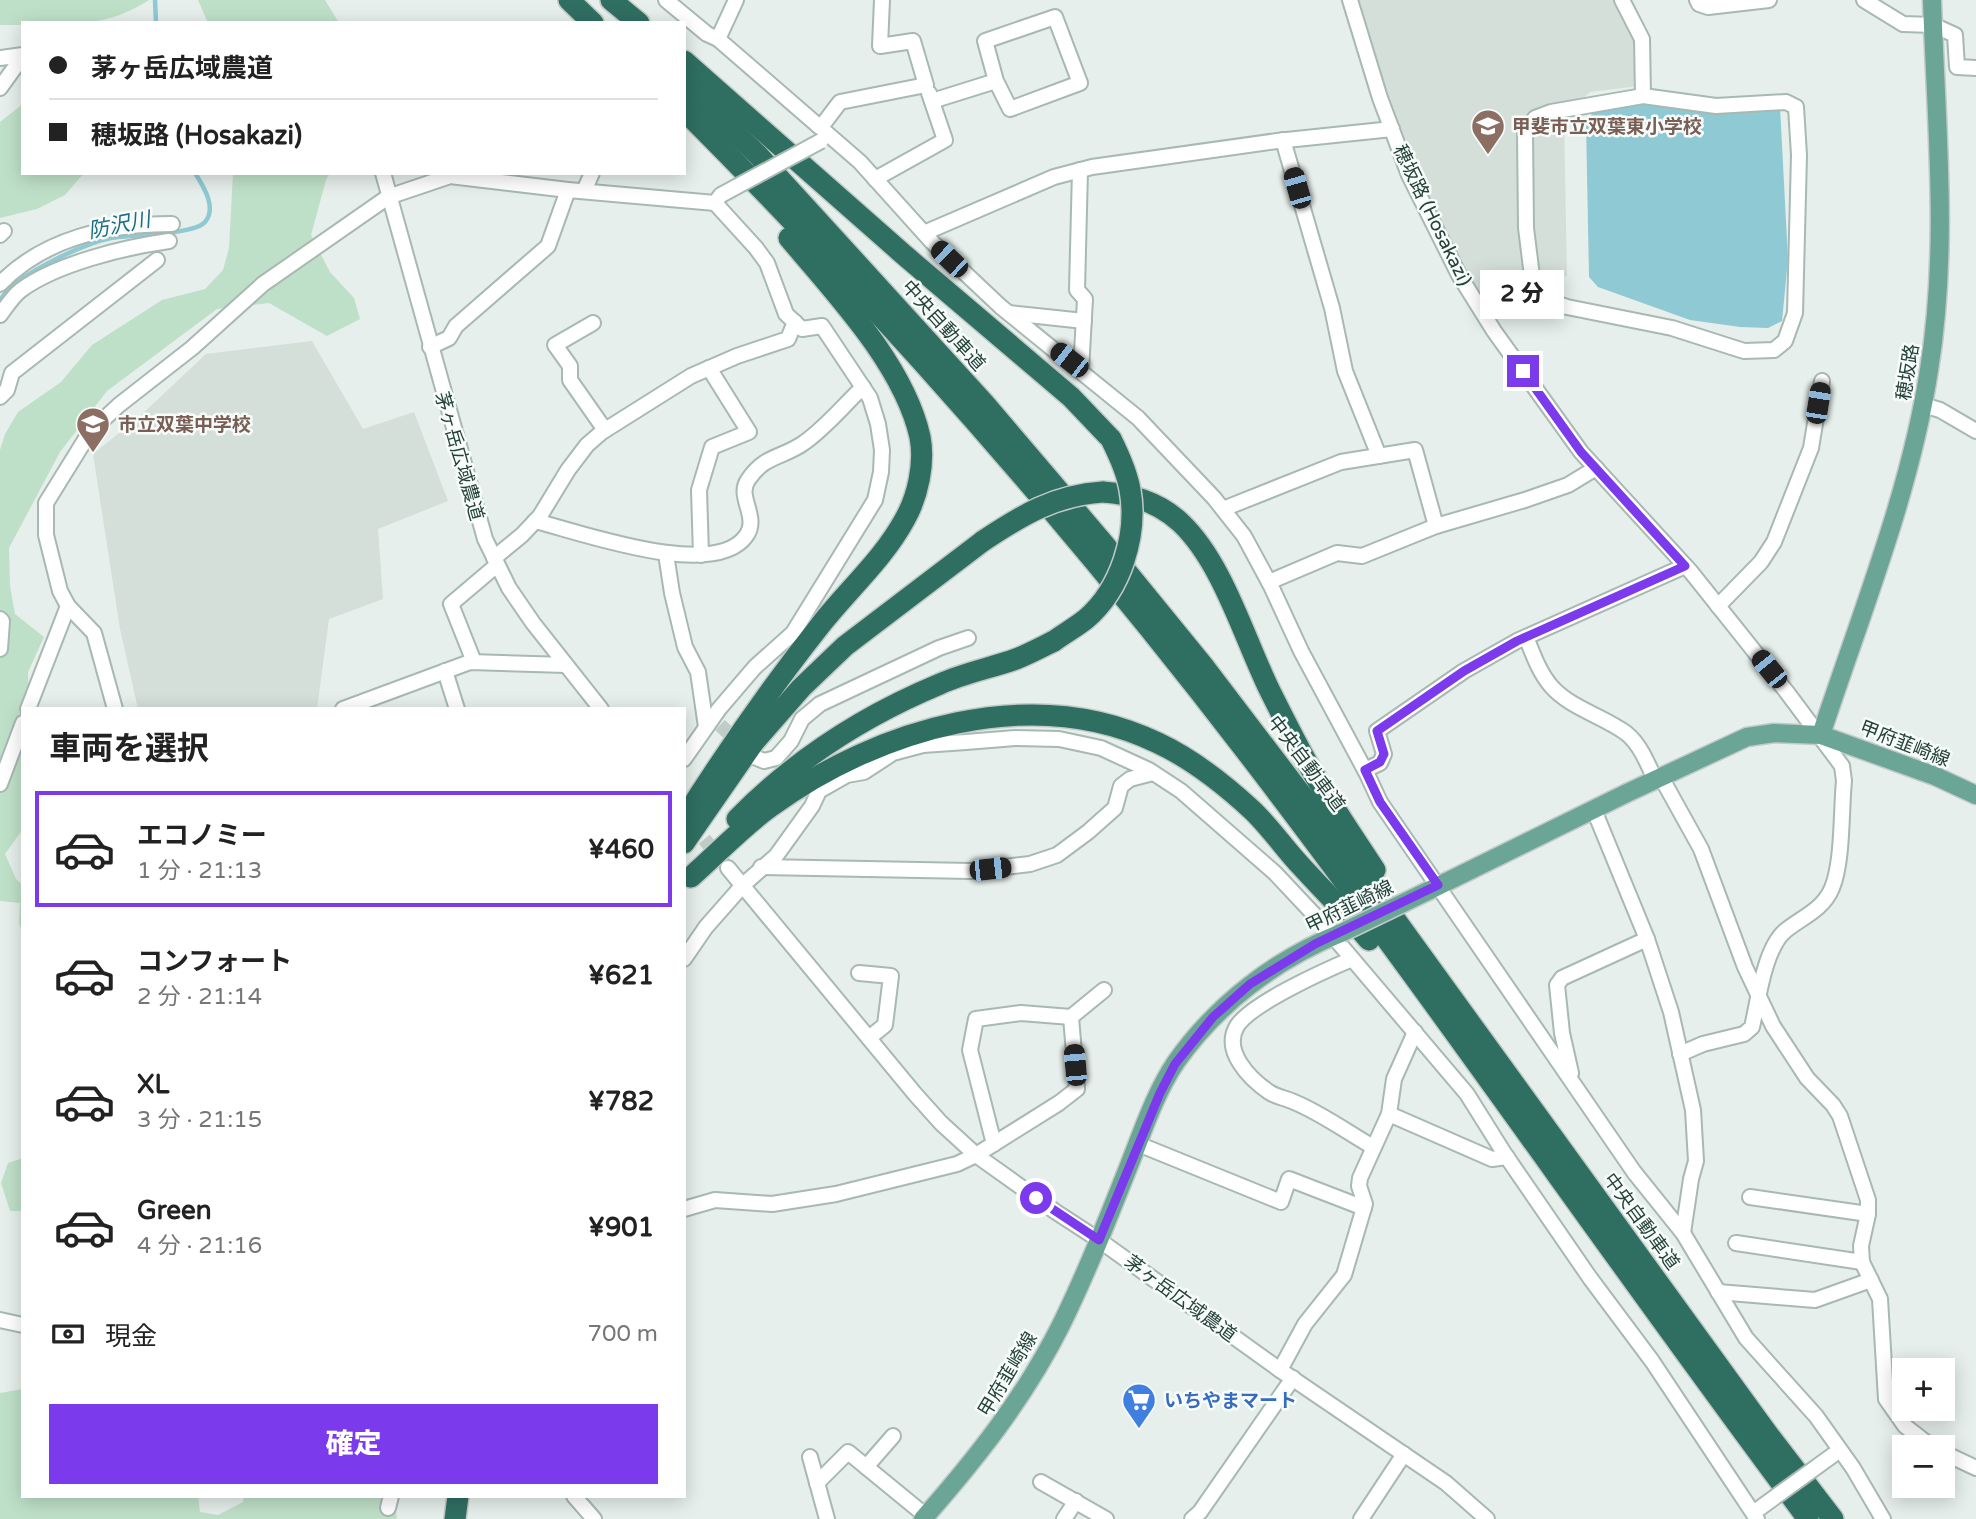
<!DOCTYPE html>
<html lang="ja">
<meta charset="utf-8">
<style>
body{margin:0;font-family:"Varela Round","Noto Sans JP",sans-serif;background:#f2f2f2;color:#222;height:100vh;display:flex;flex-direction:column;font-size:26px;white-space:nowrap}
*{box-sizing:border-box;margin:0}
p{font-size:23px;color:#767676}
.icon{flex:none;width:38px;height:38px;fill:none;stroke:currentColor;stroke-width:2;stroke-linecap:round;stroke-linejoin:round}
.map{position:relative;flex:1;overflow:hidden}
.side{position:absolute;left:21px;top:707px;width:665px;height:791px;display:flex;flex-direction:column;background:#fff;border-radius:0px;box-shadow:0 4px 18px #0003}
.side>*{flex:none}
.banner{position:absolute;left:21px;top:21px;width:665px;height:154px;border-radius:0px;box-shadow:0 4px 18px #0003;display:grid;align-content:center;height:154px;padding:0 28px;background:#fff}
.controls{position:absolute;left:1892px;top:1358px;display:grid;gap:14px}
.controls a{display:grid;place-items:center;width:63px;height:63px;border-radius:0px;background:#fff;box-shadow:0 4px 18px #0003;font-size:35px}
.end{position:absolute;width:32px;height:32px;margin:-16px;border:9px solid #7c3aed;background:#fff;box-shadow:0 0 0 4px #fff}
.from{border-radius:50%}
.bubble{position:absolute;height:49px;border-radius:0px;background:#fff;box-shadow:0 4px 18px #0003;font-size:23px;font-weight:800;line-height:49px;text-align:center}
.car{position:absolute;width:21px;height:42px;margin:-21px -10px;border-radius:9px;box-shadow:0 0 5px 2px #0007;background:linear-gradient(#222 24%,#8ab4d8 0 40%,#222 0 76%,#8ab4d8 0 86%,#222 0)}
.banner b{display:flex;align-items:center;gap:24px;height:66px;font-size:26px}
.banner b+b{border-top:2px solid #e0e0e0}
.banner i{width:18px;height:18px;background:#222}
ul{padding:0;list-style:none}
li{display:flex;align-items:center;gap:21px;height:116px;margin:0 14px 10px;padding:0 14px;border:4px solid transparent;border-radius:0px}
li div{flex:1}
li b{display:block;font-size:26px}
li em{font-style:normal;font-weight:800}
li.active{border-color:#7c3aed}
li>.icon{width:63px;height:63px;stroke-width:1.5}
h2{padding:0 28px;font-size:32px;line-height:84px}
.pay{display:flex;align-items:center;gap:18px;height:77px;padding:0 28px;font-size:26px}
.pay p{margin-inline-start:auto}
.button{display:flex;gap:14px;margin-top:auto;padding:14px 28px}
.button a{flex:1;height:80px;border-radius:0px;background:#7c3aed;color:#fff;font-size:28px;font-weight:800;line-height:80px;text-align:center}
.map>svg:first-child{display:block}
.built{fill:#d4dfda}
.green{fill:#bfe0c8}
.water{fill:#8ec9d4}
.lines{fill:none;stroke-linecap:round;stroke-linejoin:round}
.stream{stroke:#8ec9d4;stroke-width:4.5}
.minor-tunnel{stroke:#bfccc8;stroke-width:14;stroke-dasharray:14 7;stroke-linecap:butt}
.minor-casing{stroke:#a8b8b2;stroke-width:18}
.major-casing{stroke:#c2cac8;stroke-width:21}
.highway-casing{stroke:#c2cac8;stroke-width:24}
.minor{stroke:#fff;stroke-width:14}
.major{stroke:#6aa596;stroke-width:18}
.highway{stroke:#2f6f62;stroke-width:21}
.minor-bridge-casing{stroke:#a8b8b2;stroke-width:18;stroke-linecap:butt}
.major-bridge-casing{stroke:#c2cac8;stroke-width:21;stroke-linecap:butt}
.highway-bridge-casing{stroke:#c2cac8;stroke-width:24;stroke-linecap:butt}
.minor-bridge{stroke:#fff;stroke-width:14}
.major-bridge{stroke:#6aa596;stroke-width:18}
.highway-bridge{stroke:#2f6f62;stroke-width:21}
.route{stroke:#7c3aed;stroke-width:9}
.labels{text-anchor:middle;stroke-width:5;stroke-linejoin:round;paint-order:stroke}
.education-label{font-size:19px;font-weight:bold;fill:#785e54;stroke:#f7fbf9;text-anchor:start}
.street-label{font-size:19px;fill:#24423a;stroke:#f7fbf9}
.shop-label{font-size:19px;font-weight:bold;fill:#366cbe;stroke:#f7fbf9;text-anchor:start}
.water-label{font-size:21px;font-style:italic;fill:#1c6f80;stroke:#f7fbf9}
</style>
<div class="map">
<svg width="1976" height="1519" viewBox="0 0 1976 1519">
<rect width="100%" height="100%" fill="#e6efeb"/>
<!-- built -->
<g class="built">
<polygon points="1356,0 1616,0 1637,36 1639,86 1590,92 1564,116 1567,276 1528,285 1486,306 1459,260 1427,196 1386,89"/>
<polygon points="312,341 363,429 414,412 448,501 378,529 383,599 329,619 317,709 138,709 120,629 93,454 139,417 206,354"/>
</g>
<!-- green -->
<g class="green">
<path d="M0,0H149C103,29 74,23 23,23V25H0Z"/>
<polygon points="198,0 325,0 339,23 208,23"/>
<polygon points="23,104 23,173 84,173 65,195 37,209 0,218 0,122"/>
<polygon points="233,173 330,173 326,180 311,235 330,272 354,298 360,319 327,336 269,303 217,309 107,391 60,452 9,548 10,586 15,614 44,637 28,672 29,709 23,709 23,829 5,854 16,879 23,885 23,935 19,923 20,903 0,901 0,450 5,434 18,412 61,382 92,345 162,300 205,289 223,270 229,248"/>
<polygon points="23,1158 23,1211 10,1211 1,1183 8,1163"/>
<polygon points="23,1389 23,1496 198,1496 200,1512 218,1515 243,1502 244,1496 394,1496 397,1519 0,1519 0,1393"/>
</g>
<!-- water -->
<polygon class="water" points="1644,103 1780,107 1788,259 1782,321 1768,328 1740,327 1690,320 1598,287 1589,277 1586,121 1597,108"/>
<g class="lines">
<!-- stream -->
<g class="stream">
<polyline points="155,0 156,23"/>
<path d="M0,300C4,295 8,288 14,284C38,267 82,244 111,238C132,234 194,235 205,222C217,208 204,187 195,173"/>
</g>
<!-- minor-tunnel -->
<g class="minor-tunnel">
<polyline points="720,725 742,746"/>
<polyline points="691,823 728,868"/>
</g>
<!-- minor casing -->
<g class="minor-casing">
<g id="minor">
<polyline points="666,0 707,34 718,39 860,162 932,242 1001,307 1138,418 1214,498 1244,536 1271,586 1301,651 1367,774 1380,802 1634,1172 1683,1233 1746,1338 1816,1416 1853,1468 1883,1519"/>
<path d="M1350,0L1380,98L1409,175L1459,275L1494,331L1581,452L1691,572L1786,691L1842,766L1844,781C1841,810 1843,862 1832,888C1823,910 1802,917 1785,931C1764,949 1758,1002 1752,1027L1744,1034L1703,1044L1680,1054"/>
<polyline points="1622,0 1642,39 1643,96"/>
<polyline points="1697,0 1699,4 1708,7 1769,0"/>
<polyline points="1864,0 1903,24 1933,25 1955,35 1957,67 1976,68"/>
<polyline points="718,39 736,0"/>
<polyline points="0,58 23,55"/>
<polyline points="0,88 23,56"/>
<polygon points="1643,96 1716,106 1786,102 1796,107 1799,155 1795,313 1785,341 1774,350 1744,351 1672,328 1567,307 1549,301 1534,292 1526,228 1525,134 1535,118 1551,112"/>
<polyline points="932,101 996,81 985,41 1055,17 1080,83 1010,109 996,81"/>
<polyline points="821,127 840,102 926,85 913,41 880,46 882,0"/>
<polyline points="1283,140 1332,308 1345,371 1379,456"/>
<polyline points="1080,170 1077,290 1085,299 1081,370"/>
<polyline points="383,173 485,539 509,588 533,623 601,709"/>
<polyline points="875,179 945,140 929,93"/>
<polyline points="584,191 592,173"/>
<polyline points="924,233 1054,177 1092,167 1277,141 1392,129"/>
<polyline points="0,235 4,231"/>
<path d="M0,284C44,238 110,224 172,224"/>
<polyline points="1009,313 1084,321"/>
<path d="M0,315C6,307 13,296 21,290C56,264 125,247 169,241"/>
<polyline points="593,323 555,345 570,366 570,380 605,430"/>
<polyline points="430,347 449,338 456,326 548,246 568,190"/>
<polyline points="0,397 7,390 12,373 157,260"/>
<polyline points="1923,405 1940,410 1976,431"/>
<polyline points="1223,509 1341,462 1415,450 1436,526"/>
<path d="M535,521C580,532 714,581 746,536C760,517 736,497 748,480C765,454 784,458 805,442C826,427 844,405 863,387"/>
<polyline points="666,554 672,593 685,647 698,672 706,727"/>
<polyline points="701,555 699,490 712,447 749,432 709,368"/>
<polyline points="494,558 522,535 540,516 568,470 587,445 602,432 691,376 737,356 788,339 795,322"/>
<polyline points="1269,582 1337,553 1362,556 1436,526 1525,500 1568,485 1596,468"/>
<polyline points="1718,606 1761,562 1774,542 1811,448 1822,381"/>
<polyline points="0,619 2,621 0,649"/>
<path d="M1526,637C1533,654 1539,672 1551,686C1570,708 1603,716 1626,733C1640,744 1648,764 1655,780"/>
<polyline points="474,662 451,604 497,565"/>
<polyline points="445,671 457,709"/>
<polyline points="28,709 68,606"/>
<polyline points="115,709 94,633 68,606 60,591 46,535 46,503 90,432 119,405 192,348 263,284 388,197 450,176 568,190 715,203 721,195"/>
<polyline points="343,709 470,662 566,665"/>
<polyline points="752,756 764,761 776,758 791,741 802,719 820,704 939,648 968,638"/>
<polyline points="684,759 719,709 755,667 793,633 875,500 881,472 882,450 878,424 870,398 822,326 802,329 786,314 767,263 756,248 715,203"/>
<polyline points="1365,770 1380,763 1384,754 1377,731 1464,671 1517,641 1685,566"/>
<polyline points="1661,777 1701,849 1745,967 1773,1026 1807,1078 1833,1105 1840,1116 1868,1200 1868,1214 1861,1246 1862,1262 1880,1299 1886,1399 1905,1426 1932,1447"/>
<polyline points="0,784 23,723"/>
<polyline points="1594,810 1647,939 1671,1012 1693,1110 1696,1161 1691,1179 1683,1233"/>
<polyline points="761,867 971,871 1030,864 1057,855 1088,832 1115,808 1121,786 1130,779 1153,773"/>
<polyline points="728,868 915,1094 941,1123 976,1155 1056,1212 1099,1240 1280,1370 1446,1483 1487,1519"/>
<polyline points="684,959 706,927 743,885 776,856 812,806 819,791 847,775 864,772 893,753 923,745 966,742 1015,738 1059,739 1101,748 1149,770 1181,791 1275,873 1321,922 1467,1094 1504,1153 1590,1278 1652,1361 1757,1519"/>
<path d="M1352,959C1326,970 1252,1003 1237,1026C1222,1051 1250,1079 1269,1092C1276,1097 1286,1098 1294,1102C1321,1113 1347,1132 1373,1147"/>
<polyline points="859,973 891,976 885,1025 869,1038"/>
<polyline points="1568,1075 1571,1073 1562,1033 1557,985 1562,978 1647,939"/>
<polyline points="1389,1114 1492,1159 1507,1157"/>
<polyline points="994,1144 970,1050 976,1019 1021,1013 1071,1017"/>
<polyline points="1138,1144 1281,1202 1289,1179 1364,1208"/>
<polyline points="1750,1197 1868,1214"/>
<polyline points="684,1209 715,1200 772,1204 836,1194 957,1164 976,1155 1059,1103 1077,1089 1071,1017 1104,990"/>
<polyline points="1736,1243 1862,1262"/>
<polyline points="1718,1292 1815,1300 1871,1280"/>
<polyline points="0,1320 23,1325"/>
<polyline points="1280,1370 1305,1324 1344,1275 1365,1204 1359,1186 1360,1178 1389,1114 1394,1079 1415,1032"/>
<polyline points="1942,1452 1976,1468"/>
<polyline points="810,1457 827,1519"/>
<polyline points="866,1467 893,1436"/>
<polyline points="1041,1482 1106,1519"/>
<polyline points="817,1483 848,1452 926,1516"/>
<polyline points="574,1496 594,1519"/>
<polyline points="388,1508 391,1496"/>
<polyline points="1064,1519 1076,1501"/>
<polyline points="1192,1519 1200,1512 1293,1378"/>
<polyline points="1361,1519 1404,1454"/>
</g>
</g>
<!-- major casing -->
<g class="major-casing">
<g id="major">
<path d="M1821,735C1860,616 1910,494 1929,370C1949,247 1936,123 1932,0"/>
<polyline points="1428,891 1627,793 1747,737 1774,733 1821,735 1935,776 1976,795"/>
<path d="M923,1519C976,1459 1025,1397 1061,1325C1086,1274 1107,1221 1128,1168C1142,1133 1155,1093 1176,1062C1217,1004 1276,959 1341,933"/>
</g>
</g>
<!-- highway casing -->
<g class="highway-casing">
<g id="highway">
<polyline points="569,0 593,23"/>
<polyline points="611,0 639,23"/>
<polyline points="684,61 903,254 1071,397 1111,439"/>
<polyline points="684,84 758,155 984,403 1104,544 1205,668 1368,882 1767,1433 1833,1519"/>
<path d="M684,110C893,320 1089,544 1268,780C1453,1023 1625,1275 1808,1519"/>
<path d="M1103,492C1131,494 1160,503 1181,523C1223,563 1244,638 1270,691C1281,713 1292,735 1304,757C1325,796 1351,833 1375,870"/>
<path d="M684,819C727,751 772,686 822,623C849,589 884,558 905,519C918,496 925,463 920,437C904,365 836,294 789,238"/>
<path d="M737,819C795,760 863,716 940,684C964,673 991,668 1016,659C1029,654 1042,647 1054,641"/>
<polyline points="684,843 754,742 801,688 845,646 983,541"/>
<path d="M691,877C717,854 742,827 770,807C878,729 1032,682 1158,743C1192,759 1225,785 1252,810C1270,827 1284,848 1301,866C1324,891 1347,914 1369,940"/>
<polyline points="455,1519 458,1496"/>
</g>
</g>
<!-- minor -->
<use href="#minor" class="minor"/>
<!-- major -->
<use href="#major" class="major"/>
<!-- highway -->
<use href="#highway" class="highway"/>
<!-- minor-bridge casing -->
<g class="minor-bridge-casing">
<g id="minor-bridge">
<polyline points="721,195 821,141"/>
<polyline points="1760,1508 1833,1455"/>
</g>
</g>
<!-- major-bridge casing -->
<g class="major-bridge-casing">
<polyline id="major-bridge" points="1341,933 1428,891"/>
</g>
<!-- highway-bridge casing -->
<g class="highway-bridge-casing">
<g id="highway-bridge">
<path d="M983,541C1022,515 1055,495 1103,492"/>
<path d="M1054,641C1065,633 1076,627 1086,619C1121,589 1138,535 1130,490C1127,472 1119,455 1111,439"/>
</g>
</g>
<!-- minor-bridge -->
<use href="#minor-bridge" class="minor-bridge"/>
<!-- major-bridge -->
<use href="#major-bridge" class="major-bridge"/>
<!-- highway-bridge -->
<use href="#highway-bridge" class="highway-bridge"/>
</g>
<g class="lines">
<!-- route -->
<polyline class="route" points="1036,1198 1099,1240 1160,1093 1175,1064 1213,1017 1250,984 1315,944 1438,885 1380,802 1365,770 1380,762 1384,754 1377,731 1464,671 1517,641 1685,566 1581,452 1523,371"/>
</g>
<!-- icons -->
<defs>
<g id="school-pin" transform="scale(1.75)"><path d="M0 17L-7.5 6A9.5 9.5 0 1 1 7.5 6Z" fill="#8d6e63" stroke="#f7fbf9"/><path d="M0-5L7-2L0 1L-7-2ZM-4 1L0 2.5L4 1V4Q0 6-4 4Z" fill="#fff"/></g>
<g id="supermarket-pin" transform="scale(1.75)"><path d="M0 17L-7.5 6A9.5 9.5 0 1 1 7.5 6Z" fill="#3f7fe0" stroke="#f7fbf9"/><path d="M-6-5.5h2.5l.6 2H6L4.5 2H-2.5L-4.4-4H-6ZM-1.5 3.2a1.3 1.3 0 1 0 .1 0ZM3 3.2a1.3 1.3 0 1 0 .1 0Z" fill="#fff"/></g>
</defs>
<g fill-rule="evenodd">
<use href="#school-pin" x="1488" y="126"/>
<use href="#school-pin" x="93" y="424"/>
<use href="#supermarket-pin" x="1139" y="1400"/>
</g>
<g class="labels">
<!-- education labels -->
<g class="education-label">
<text x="1512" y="133">甲斐市立双葉東小学校</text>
<text x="118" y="431">市立双葉中学校</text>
</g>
<!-- street labels -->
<g class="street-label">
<text transform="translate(1433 215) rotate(64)" y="7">穂坂路 (Hosakazi)</text>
<text transform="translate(944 325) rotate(48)" y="7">中央自動車道</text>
<text transform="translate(1907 372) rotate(-81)" y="7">穂坂路</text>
<text transform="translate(460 456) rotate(74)" y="7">茅ヶ岳広域農道</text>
<text transform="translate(1905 743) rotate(21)" y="7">甲府韮崎線</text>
<text transform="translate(1307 763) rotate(53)" y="7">中央自動車道</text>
<text transform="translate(1349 906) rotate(-26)" y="7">甲府韮崎線</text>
<text transform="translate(1642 1221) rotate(54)" y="7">中央自動車道</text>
<text transform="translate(1181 1298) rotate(36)" y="7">茅ヶ岳広域農道</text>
<text transform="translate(1007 1374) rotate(-59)" y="7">甲府韮崎線</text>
</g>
<!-- shop labels -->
<g class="shop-label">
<text x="1164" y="1407">いちやまマート</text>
</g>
<!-- water labels -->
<g class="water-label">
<text transform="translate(119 225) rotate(-11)" y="7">防沢川</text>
</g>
</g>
</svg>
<div class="controls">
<a>+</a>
<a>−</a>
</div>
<i class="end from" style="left:1036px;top:1198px"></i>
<i class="end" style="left:1523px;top:371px"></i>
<div class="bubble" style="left:1480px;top:270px;width:84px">2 分</div>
<i class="car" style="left:1297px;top:188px;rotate:344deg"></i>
<i class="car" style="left:949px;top:259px;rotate:314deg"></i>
<i class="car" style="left:1069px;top:360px;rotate:308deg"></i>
<i class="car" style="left:1818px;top:403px;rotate:9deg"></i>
<i class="car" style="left:1769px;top:669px;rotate:321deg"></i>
<i class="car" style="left:990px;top:869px;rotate:84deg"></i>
<i class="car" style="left:1075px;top:1065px;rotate:355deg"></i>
<div class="banner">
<b><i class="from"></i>茅ヶ岳広域農道</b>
<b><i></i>穂坂路 (Hosakazi)</b>
</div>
<section class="side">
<h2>車両を選択</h2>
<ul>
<li class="active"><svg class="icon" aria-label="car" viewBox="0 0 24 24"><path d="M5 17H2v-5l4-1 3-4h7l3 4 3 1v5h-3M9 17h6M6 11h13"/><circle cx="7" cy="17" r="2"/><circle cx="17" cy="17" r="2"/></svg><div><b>エコノミー</b><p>1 分 · 21:13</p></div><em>¥460</em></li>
<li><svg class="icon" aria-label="car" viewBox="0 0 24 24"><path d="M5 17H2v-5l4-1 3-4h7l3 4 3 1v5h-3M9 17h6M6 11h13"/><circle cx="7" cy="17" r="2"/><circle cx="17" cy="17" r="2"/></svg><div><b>コンフォート</b><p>2 分 · 21:14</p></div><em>¥621</em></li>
<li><svg class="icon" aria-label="car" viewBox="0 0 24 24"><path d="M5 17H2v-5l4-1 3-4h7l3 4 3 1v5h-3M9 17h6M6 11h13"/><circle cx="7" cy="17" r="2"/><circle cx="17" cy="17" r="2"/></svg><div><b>XL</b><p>3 分 · 21:15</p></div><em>¥782</em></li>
<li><svg class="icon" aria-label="car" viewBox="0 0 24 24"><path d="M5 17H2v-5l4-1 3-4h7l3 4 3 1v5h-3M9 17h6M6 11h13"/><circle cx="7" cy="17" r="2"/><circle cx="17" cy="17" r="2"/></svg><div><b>Green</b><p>4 分 · 21:16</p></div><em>¥901</em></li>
</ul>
<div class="pay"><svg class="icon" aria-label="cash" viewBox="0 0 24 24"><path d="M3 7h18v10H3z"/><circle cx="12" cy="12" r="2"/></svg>現金<p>700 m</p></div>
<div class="button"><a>確定</a></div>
</section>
</div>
